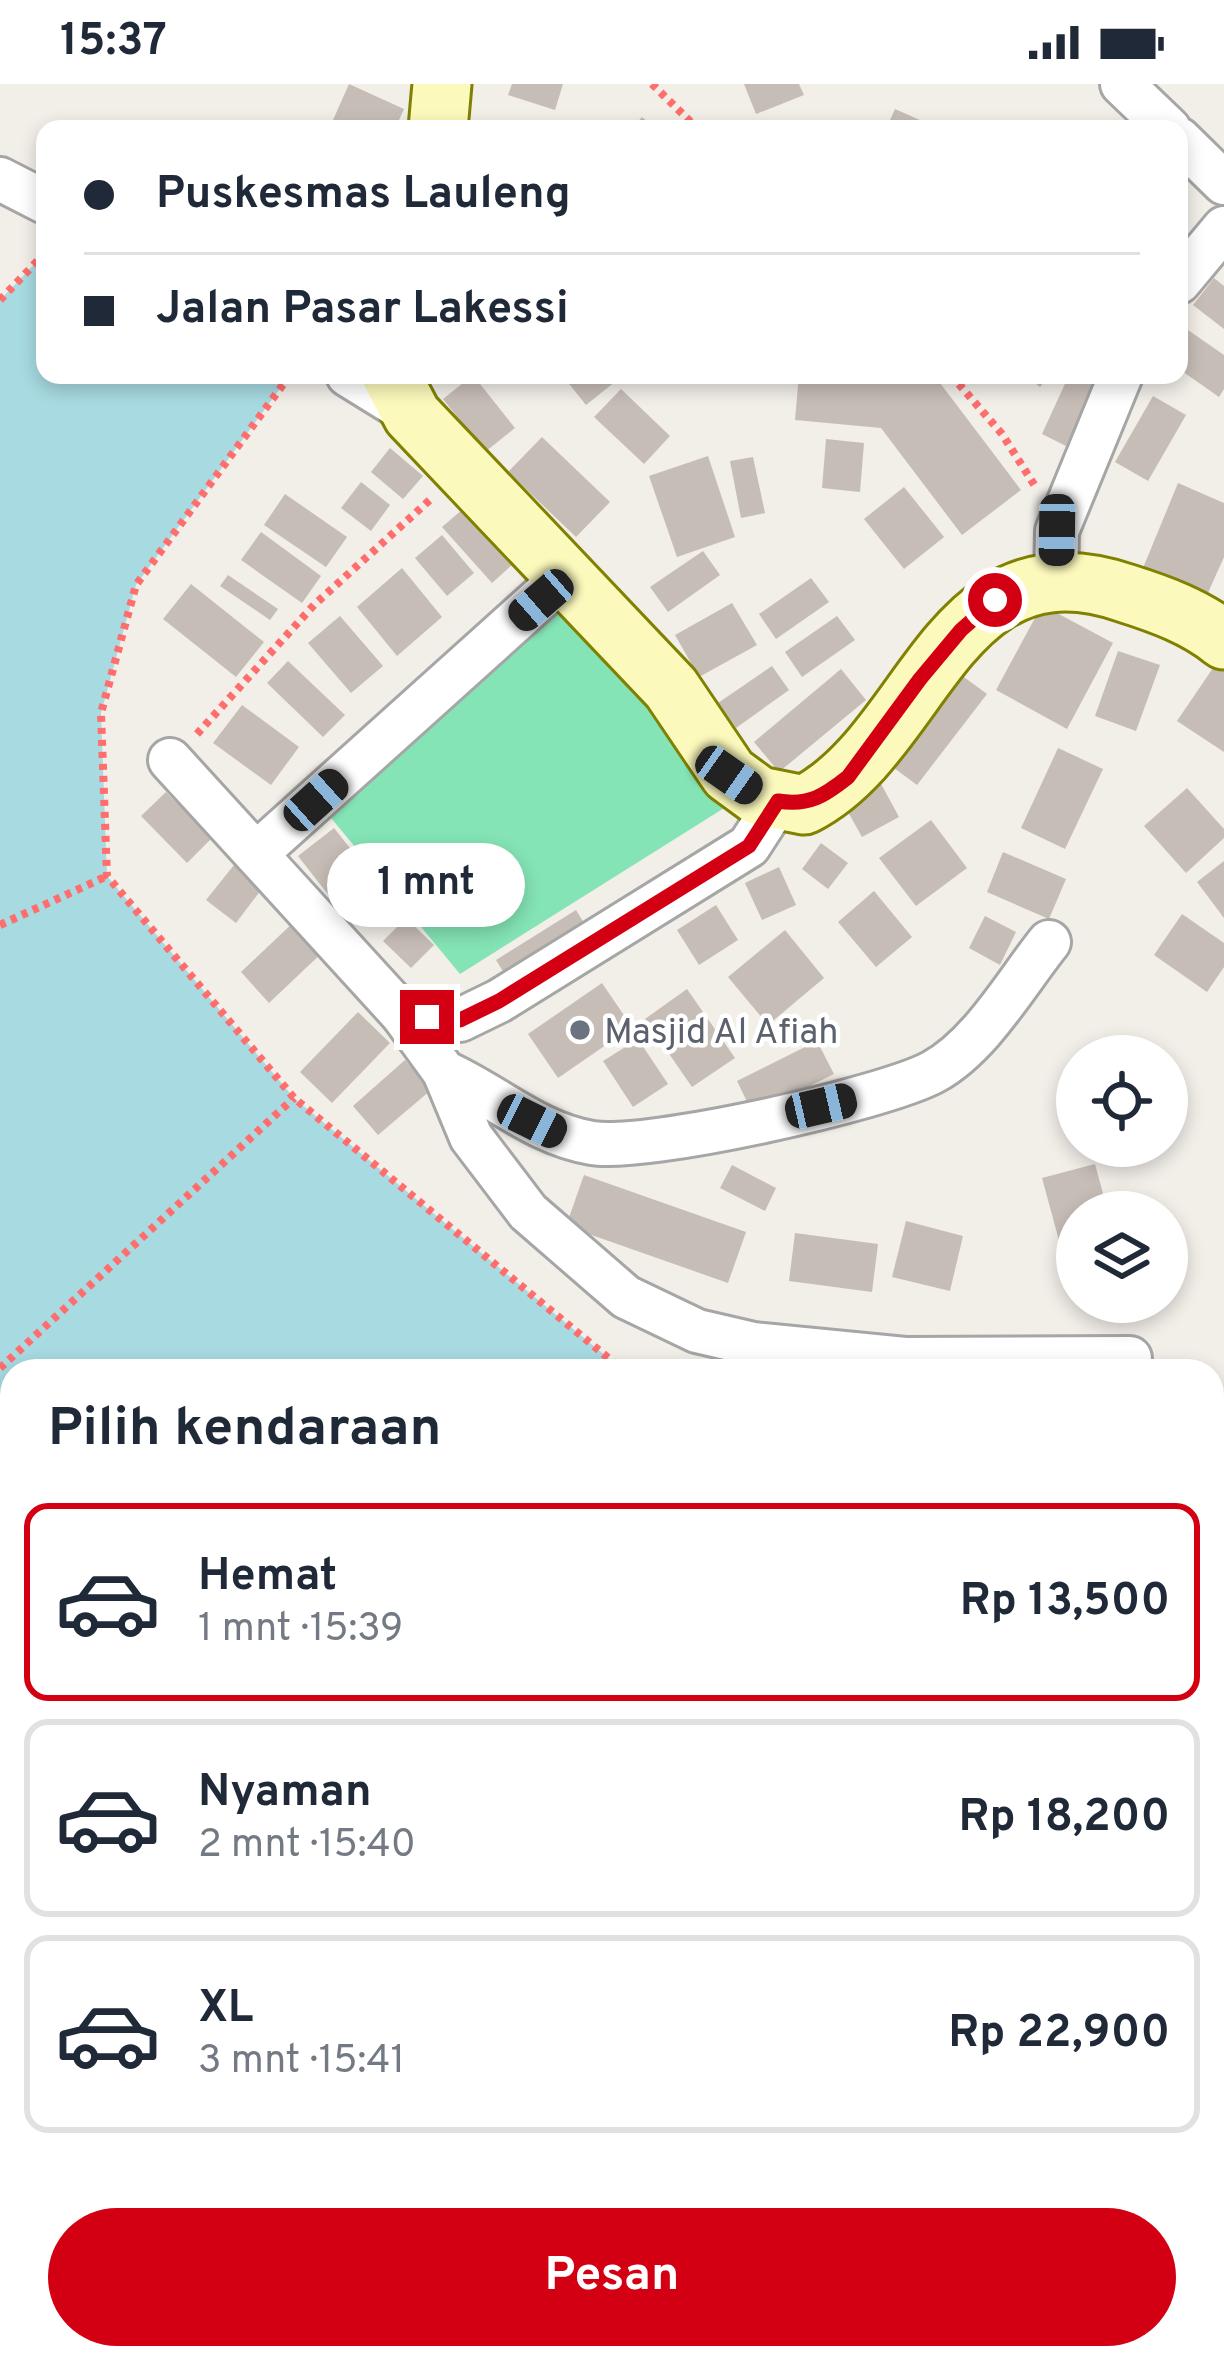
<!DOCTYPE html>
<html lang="id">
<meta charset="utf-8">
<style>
body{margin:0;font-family:Overpass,sans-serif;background:#f6f6f7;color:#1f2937;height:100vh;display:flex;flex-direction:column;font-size:45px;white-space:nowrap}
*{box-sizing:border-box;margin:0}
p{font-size:39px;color:#747a83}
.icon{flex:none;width:66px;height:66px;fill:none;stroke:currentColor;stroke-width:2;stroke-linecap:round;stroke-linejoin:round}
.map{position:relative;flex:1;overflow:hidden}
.sheet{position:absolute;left:0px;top:1275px;width:1224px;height:1011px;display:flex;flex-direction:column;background:#fff;border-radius:36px 36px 0 0;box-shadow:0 6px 18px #0003}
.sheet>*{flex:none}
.guide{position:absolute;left:36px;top:36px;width:1152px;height:264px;border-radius:24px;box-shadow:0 6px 18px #0003;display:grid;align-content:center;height:264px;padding:0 48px;background:#fff}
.tools{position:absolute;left:1056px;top:951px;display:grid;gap:24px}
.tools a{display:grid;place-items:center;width:132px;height:132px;border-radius:50%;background:#fff;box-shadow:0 6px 18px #0003;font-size:60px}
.end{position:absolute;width:54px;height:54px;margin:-27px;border:15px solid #d30014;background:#fff;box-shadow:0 0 0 6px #fff}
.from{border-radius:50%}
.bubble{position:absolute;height:84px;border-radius:42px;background:#fff;box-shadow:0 6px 18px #0003;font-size:39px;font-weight:700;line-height:84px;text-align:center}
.car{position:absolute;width:36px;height:72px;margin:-36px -18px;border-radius:15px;box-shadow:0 0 9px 3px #0007;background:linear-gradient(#222 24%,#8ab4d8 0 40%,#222 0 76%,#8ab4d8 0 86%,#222 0)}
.guide b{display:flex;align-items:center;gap:42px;height:114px;font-size:45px}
.guide b+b{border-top:3px solid #e0e1e3}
.guide i{width:30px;height:30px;background:#1f2937}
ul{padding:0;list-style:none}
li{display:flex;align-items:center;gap:36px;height:198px;margin:0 24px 18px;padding:0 24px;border:6px solid #e0e1e3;border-radius:24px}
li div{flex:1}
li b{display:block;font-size:45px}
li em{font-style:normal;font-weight:700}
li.current{border-color:#d30014}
li>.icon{width:108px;height:108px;stroke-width:1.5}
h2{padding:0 48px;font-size:54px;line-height:144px}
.primary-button{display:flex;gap:24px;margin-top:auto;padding:24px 48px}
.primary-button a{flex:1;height:138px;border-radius:72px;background:#d30014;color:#fff;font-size:48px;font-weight:700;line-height:138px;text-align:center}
.status{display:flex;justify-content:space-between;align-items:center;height:84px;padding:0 60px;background:#fff;direction:ltr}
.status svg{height:33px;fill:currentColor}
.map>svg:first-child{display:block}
.pitch{fill:#84e4b5}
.water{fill:#a7dae1}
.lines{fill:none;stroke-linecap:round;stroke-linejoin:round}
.stream{stroke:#a7dae1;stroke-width:12}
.building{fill:#c7bdb7}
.street-casing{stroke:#a6a6a6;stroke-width:48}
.secondary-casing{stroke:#808100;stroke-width:63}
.highway-casing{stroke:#e32277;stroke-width:72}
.path{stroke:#ff6d6c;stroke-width:8;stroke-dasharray:6 6;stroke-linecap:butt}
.street{stroke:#fff;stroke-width:42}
.secondary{stroke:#fcf9bc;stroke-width:57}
.highway{stroke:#eb8ea8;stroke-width:66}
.route{stroke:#d30014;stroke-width:15}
.worship-dot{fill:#6b7280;stroke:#fff;stroke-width:4.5}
.labels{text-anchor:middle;stroke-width:9;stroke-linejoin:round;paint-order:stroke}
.worship-label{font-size:36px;fill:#5b616d;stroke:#fff;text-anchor:start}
</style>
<div class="status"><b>15:37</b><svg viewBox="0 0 49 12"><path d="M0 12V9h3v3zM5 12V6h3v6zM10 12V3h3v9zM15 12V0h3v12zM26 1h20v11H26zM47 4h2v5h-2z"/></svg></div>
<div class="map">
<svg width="1224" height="2284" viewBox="0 0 1224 2284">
<rect width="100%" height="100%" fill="#f2eee8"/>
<!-- pitch -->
<polygon class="pitch" points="563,514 729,721 460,890 322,723"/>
<!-- water -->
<g class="water">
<polygon points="45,169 45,291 290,291 136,501 101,629 107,792 294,1014 624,1287 12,1287 12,1779 0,1784 0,216"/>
<polygon points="1212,1534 1224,1541 1224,1853 1212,1865"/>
<polygon points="308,2274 688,2274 686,2284 313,2284"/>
</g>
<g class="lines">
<!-- stream -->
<g class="stream">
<polyline points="1212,1370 1224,1354"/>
<polyline points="0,1906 12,1906"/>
</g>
</g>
<!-- building -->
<g class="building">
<polygon points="349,0 404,25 395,45 329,45"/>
<polygon points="512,0 563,0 555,26 508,11"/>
<polygon points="744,0 799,0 804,11 756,30"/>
<polygon points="895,25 940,45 886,45"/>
<polygon points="642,33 656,45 631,45"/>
<polygon points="1214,194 1224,202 1224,245 1193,221"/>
<polygon points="1185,244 1224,271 1224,305 1219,313 1179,285 1179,253"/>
<polygon points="473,291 515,344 485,368 443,315"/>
<polygon points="562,291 611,291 616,297 586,321"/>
<polygon points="799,291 934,291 1021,406 962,451 881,344 795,336"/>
<polygon points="1025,291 1049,291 1040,303"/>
<polygon points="1069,291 1095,299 1066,362 1042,350"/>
<polygon points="621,305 670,352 644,380 594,333"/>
<polygon points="1153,312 1186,331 1148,397 1115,378"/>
<polygon points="542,353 610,418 576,453 508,388"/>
<polygon points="826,355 864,359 860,408 822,404"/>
<polygon points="390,364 423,392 403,415 371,388"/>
<polygon points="708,372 735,453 677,473 649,392"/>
<polygon points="753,373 765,429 741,434 730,377"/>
<polygon points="361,398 390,421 371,447 341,424"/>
<polygon points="1178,399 1224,419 1224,473 1207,511 1143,484"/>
<polygon points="904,403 944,453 904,485 864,435"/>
<polygon points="285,410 347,453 326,483 264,441"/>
<polygon points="463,425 512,481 492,499 442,443"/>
<polygon points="261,448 321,492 302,519 241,476"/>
<polygon points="442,451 474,489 447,512 415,474"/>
<polygon points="703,467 720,491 668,528 650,503"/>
<polygon points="402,484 442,533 397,572 357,523"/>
<polygon points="228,491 278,525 270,536 220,502"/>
<polygon points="811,494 829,518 776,555 759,530"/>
<polygon points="191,500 264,558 236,593 163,535"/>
<polygon points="732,519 757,561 699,593 675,551"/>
<polygon points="1042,521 1113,559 1067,645 996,606"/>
<polygon points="340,532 383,582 351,609 308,559"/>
<polygon points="837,532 855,556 802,593 785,568"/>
<polygon points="1118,567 1160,581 1136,647 1095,632"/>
<polygon points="288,577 345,631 323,653 267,599"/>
<polygon points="1215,581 1224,587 1224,668 1177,637"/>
<polygon points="772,582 789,606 736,644 718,619"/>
<polygon points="841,585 866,616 779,688 754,658"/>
<polygon points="957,588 987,610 917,701 886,678"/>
<polygon points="242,621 299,663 271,701 213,659"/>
<polygon points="1058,664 1103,685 1065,765 1021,744"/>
<polygon points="880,698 899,733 862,753 843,719"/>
<polygon points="1187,704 1224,745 1224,754 1186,789 1144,742"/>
<polygon points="166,708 212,754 187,779 141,732"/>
<polygon points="931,736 967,784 916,822 879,774"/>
<polygon points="334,744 388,812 351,840 298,772"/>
<polygon points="821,759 848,779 828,805 802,785"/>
<polygon points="1003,768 1066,795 1049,835 987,808"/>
<polygon points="238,776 267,798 236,839 206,816"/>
<polygon points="1224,777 1224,834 1197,798"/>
<polygon points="779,783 796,821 762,836 745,799"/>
<polygon points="874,807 912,853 876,883 838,838"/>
<polygon points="716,821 738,856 699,881 677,846"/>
<polygon points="576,826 589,847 509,897 496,876"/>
<polygon points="1182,830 1224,859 1224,883 1207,908 1154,871"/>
<polygon points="985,832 1016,848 1000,881 969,864"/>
<polygon points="406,834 434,861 411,884 383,857"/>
<polygon points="297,835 326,865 269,919 241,888"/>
<polygon points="785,846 824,894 768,941 728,893"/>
<polygon points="602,899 632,943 558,994 528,950"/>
<polygon points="687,905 735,974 692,1003 645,935"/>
<polygon points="358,928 390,959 332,1019 300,988"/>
<polygon points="638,955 668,1000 633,1023 603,977"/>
<polygon points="817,957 834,990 753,1030 737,997"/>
<polygon points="405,976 431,1006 378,1051 353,1022"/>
<polygon points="1095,1080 1108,1128 1077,1128 1077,1184 1067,1186 1042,1094"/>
<polygon points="732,1081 776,1104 765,1127 720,1104"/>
<polygon points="584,1091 746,1148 728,1199 566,1142"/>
<polygon points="906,1137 963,1152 950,1207 892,1193"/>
<polygon points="795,1149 878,1160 872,1208 789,1197"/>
<polygon points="0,2150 12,2164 12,2235 5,2241 0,2234"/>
<polygon points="12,2259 12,2274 84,2274 88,2284 0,2284 0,2264"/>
<polygon points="721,2274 728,2274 737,2284 711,2284"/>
</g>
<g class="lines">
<!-- street casing -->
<g class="street-casing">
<g id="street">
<polyline points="1122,0 1169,45"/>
<polyline points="1179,55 1224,99"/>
<polyline points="0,95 45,118"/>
<polyline points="1179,198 1224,144"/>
<polyline points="348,291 411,330"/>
<polyline points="1056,499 1057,447 1121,291"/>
<polyline points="170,676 402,930 444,988 471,1053 528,1128 626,1213 697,1247 753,1260 905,1275 1130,1274"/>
<polyline points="256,770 565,492"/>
<polyline points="402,930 460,936 499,917 749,762 778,717"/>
<path d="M444,988C494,1010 536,1050 592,1059C646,1068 883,1015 933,988C981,962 1016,899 1049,858"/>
</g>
</g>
<!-- secondary casing -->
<g class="secondary-casing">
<g id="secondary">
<polyline points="438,45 442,0"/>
<path d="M391,291L412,331L671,604L729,690L759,712L804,721C925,660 946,448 1125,509C1160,520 1196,533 1224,556"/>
</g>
</g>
<!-- highway casing -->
<g class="highway-casing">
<g id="highway">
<polyline points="1212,1968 1224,1956"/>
<polyline points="906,2284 915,2274"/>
</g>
</g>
<!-- path -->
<g class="path">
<polyline points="652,0 698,45"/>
<polyline points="0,216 45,169"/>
<polyline points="290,291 136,501 101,629 107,792 294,1014 624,1287"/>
<polyline points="951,291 1002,350 1035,402"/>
<polyline points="197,650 314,521 432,414"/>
<polyline points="0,841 107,792"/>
<polyline points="0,1284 294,1014"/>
<polyline points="0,1737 12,1756"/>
</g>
<!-- street -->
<use href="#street" class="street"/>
<!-- secondary -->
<use href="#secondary" class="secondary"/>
<!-- highway -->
<use href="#highway" class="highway"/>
</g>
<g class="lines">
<!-- route -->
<path class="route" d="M427,933L460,936L499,917L749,762L778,717C809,722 824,712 848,693L920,595L961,546L995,516"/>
</g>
<!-- markers -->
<circle class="worship-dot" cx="580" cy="946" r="12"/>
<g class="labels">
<!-- worship labels -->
<g class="worship-label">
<text x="604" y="959">Masjid Al Afiah</text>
</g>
</g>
</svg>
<div class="tools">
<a><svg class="icon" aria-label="locate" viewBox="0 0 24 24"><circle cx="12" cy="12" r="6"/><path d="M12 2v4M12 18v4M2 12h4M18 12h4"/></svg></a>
<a><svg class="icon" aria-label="layers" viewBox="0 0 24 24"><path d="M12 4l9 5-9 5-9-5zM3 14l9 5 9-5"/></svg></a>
</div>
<i class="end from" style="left:995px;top:516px"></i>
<i class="end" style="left:427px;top:933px"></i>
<div class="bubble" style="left:327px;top:759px;width:198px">1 mnt</div>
<i class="car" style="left:1057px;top:446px;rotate:181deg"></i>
<i class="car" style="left:541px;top:516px;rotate:229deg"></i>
<i class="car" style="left:729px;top:691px;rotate:125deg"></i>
<i class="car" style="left:316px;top:716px;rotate:48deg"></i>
<i class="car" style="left:821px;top:1022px;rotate:77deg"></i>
<i class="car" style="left:532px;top:1037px;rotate:116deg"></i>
<div class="guide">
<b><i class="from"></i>Puskesmas Lauleng</b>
<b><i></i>Jalan Pasar Lakessi</b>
</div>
<section class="sheet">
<h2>Pilih kendaraan</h2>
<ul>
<li class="current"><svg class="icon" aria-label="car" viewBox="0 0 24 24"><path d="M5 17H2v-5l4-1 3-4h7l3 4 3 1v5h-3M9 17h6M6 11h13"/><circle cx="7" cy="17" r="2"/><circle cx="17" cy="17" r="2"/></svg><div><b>Hemat</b><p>1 mnt · 15:39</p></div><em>Rp 13,500</em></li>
<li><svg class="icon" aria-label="car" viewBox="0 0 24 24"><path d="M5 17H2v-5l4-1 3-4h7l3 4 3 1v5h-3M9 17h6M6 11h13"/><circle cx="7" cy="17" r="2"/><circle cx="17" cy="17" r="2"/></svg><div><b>Nyaman</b><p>2 mnt · 15:40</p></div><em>Rp 18,200</em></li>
<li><svg class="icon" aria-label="car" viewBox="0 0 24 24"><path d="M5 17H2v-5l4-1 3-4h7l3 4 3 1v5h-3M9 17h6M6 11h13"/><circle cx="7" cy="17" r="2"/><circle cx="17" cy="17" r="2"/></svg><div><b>XL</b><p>3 mnt · 15:41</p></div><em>Rp 22,900</em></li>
</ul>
<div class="primary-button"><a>Pesan</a></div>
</section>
</div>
